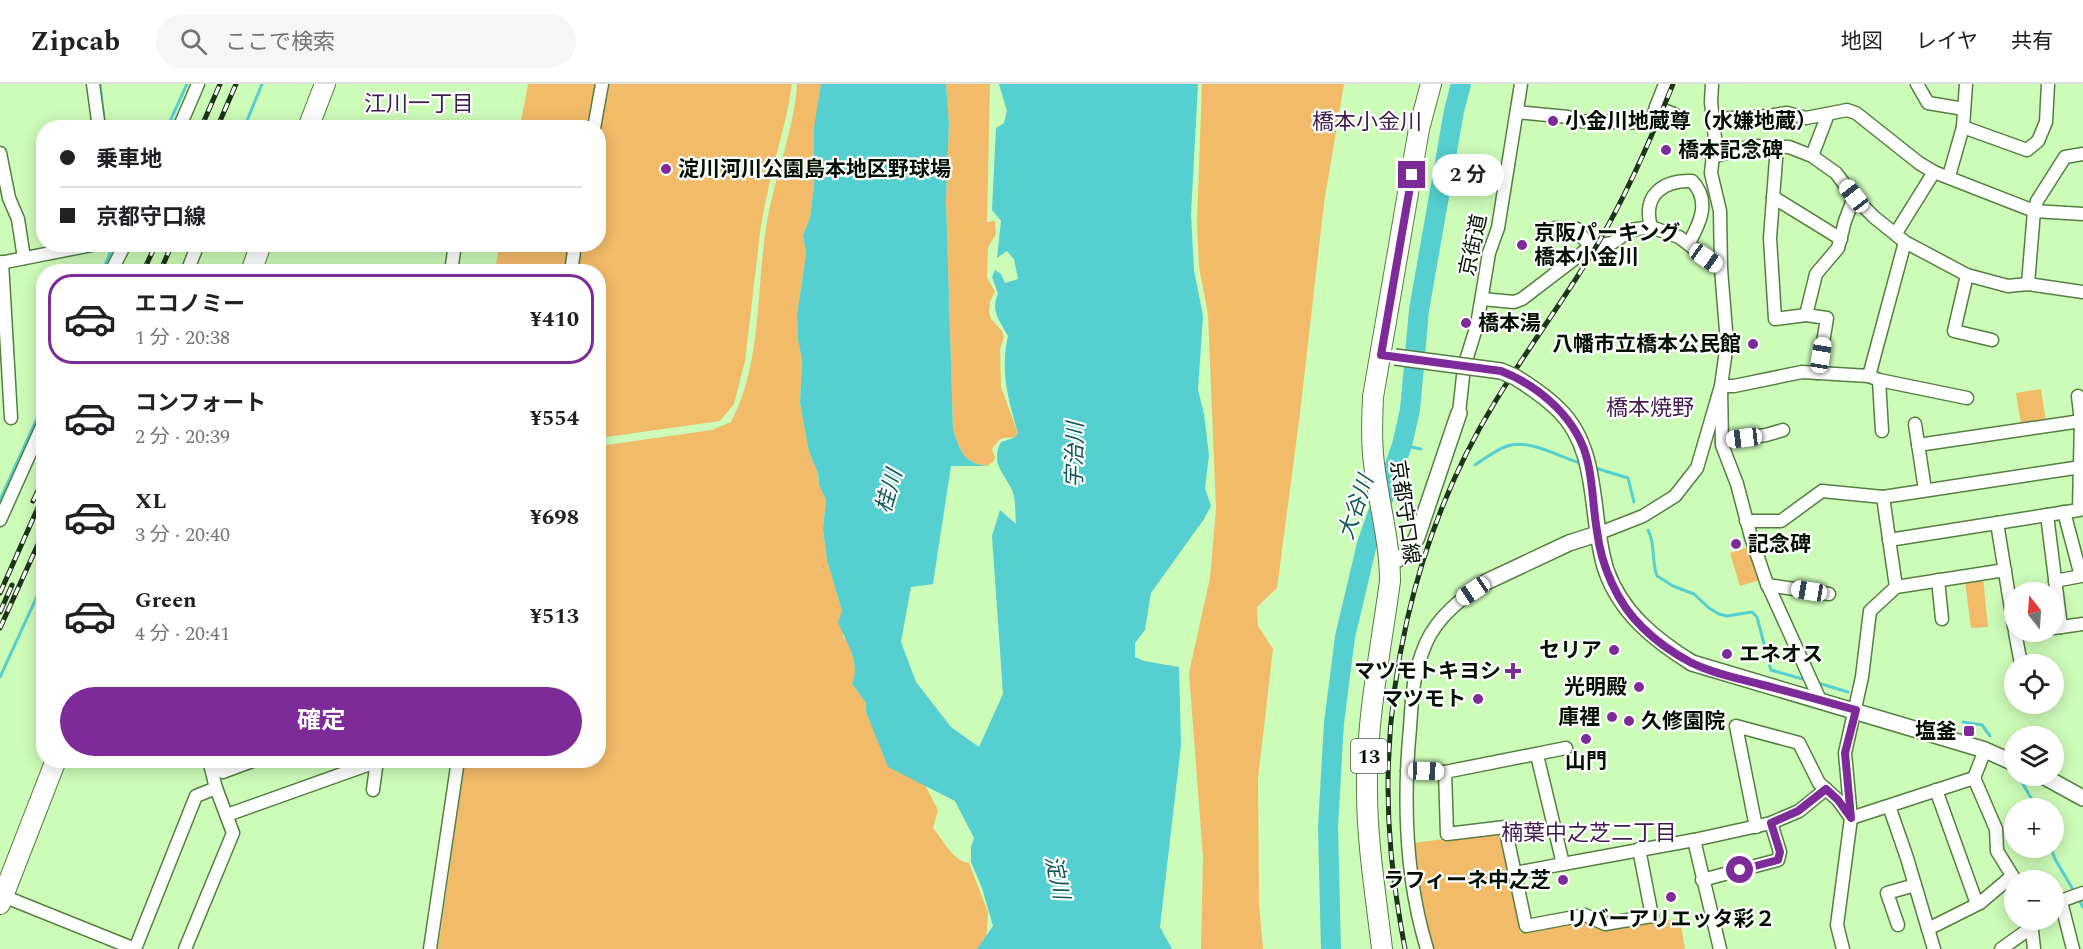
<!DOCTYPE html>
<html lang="ja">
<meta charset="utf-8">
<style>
body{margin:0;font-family:Spectral,"Noto Sans JP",serif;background:#f6f6f6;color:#202124;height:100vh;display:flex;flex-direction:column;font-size:22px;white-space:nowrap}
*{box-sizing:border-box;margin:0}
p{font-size:20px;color:#757577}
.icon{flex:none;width:33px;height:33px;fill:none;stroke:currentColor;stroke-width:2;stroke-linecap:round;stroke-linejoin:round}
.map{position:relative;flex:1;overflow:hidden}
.details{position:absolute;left:36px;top:180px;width:570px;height:504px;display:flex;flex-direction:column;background:#fff;border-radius:24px;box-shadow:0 3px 15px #0003}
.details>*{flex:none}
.hud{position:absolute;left:36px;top:36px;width:570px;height:132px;border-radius:24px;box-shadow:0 3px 15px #0003;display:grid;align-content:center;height:132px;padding:0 24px;background:#fff}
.needle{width:39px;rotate:343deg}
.buttons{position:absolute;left:2004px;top:498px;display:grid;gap:12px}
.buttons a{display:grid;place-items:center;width:60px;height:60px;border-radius:50%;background:#fff;box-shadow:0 3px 15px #0003;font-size:30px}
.end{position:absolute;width:27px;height:27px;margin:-14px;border:8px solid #7e2b9a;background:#fff;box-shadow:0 0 0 3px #fff}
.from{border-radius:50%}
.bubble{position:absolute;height:42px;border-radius:21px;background:#fff;box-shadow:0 3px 15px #0003;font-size:20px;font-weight:700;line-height:42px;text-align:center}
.car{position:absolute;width:18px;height:36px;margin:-18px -9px;border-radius:8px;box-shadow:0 0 4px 2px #0007;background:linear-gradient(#fff 24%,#345 0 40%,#fff 0 76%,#345 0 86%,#fff 0)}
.hud b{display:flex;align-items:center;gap:21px;height:57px;font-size:22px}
.hud b+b{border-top:2px solid #e0e0e0}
.hud i{width:15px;height:15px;background:#202124}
ul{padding:10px 0 0;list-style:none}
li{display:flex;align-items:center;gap:18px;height:90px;margin:0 12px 9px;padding:0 12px;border:3px solid transparent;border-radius:24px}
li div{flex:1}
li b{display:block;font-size:22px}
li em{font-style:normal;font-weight:700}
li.selected{border-color:#7e2b9a}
li>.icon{width:54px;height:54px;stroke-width:1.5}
.button{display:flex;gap:12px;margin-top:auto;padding:12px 24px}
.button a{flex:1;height:69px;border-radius:36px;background:#7e2b9a;color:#fff;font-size:24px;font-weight:700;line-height:69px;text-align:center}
header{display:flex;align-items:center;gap:36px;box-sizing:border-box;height:84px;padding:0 30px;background:#fff;border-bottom:2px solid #e0e0e0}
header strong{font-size:28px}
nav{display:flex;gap:33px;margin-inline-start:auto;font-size:21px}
.search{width:420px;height:54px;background:#f6f6f6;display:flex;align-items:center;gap:15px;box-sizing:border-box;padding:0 21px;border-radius:33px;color:#757577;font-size:22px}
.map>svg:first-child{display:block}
.green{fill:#f2bb69}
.water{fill:#55cfd0}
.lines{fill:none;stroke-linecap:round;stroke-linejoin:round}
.stream{stroke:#55cfd0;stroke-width:3}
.river{stroke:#55cfd0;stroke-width:20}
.minor-casing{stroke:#557e41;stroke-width:15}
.tertiary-casing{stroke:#557e41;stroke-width:18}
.primary-casing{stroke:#557e41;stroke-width:22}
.trunk-casing{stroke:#557e41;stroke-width:22}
.minor{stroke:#fff;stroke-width:12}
.tertiary{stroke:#fff;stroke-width:15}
.primary{stroke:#fff;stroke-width:20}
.trunk{stroke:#fff;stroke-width:20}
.rail-casing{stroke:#1f321a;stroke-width:5}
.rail{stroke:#fff;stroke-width:3;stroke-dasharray:9;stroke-linecap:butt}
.tertiary-bridge-casing{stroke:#557e41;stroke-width:18;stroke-linecap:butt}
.tertiary-bridge{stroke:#fff;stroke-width:15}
.route{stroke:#7e2b9a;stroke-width:8}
.poi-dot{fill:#7e2b9a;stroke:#fff;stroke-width:2}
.labels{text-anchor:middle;stroke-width:4.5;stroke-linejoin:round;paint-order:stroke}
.shield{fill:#fff;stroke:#4f584c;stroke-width:1.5}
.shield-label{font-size:20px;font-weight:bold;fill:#031100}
.poi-label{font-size:21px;font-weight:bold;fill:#031100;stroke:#fff;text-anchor:start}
.street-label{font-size:21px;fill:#031100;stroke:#fff}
.neighbourhood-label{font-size:22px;fill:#411a50;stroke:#fff}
.water-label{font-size:22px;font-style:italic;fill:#12595a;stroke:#fff}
</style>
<header>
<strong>Zipcab</strong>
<div class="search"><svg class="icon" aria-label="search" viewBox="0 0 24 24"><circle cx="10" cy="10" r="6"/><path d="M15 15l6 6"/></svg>ここで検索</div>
<nav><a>地図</a><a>レイヤ</a><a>共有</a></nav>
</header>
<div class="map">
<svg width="2083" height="865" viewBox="0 0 2083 865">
<rect width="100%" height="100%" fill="#cdfbb8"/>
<!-- green -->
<g class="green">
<polygon points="528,0 792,0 787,29 769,101 761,141 745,277 734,320 720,337 599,354 598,188 495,188 499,161 598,160 598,44 520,43"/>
<path d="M797,0H821L814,101L810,134L803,151L806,170L797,231L798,255L802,276L800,319L809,368L818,389L819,401L826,416L823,445L827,476L842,527L843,552L851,563L856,589L852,600L866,619V628L888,682L925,701L938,726L933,744C943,756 953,777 969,779L988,828L986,859L981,865H438L465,677L598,676L599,362L712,346L731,338C762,279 756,208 766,144C773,95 794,49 797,0Z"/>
<path d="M946,0H990L987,138L995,137L996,150L988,163L987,194L995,207L990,218L989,228L991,235L1002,247L1004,253L1000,265L1001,303L1018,349L1014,354C1002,352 999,355 992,365L995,373L993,378L987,382C963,379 960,367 953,345L946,115L949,39Z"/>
<polygon points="1202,0 1344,0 1324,119 1300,329 1277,504 1257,523 1258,542 1273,565 1258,694 1259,818 1263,865 1201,865 1203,773 1189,589 1210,494 1216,424 1208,230 1199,183 1197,138"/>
<polygon points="2041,305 2046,338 2021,341 2016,309"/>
<polygon points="1749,463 1760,496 1740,502 1730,469"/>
<polygon points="1983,494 1988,543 1971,544 1965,497"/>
<polygon points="1496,748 1502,754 1520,849 1586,836 1605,843 1680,835 1685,865 1434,865 1424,829 1414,759"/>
</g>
<!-- water -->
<path class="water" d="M821,0H946L949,39L946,116L953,345C960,367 963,379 987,382H951L933,500L911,503L901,558L916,598L951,643L979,663L1003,610L992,452L1000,426L1016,440C1015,429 1016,415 1012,406C1004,388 990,380 1001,358L1014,354L1018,349C1008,315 1000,287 1008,252C1000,237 990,227 998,210L992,193L995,186L1001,190L1005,199L1018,195L1014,175L1007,167L997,174L1001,137L992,126L996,44L1004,39L1007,27L999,0H1198L1191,130L1194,186L1203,232L1198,306L1204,330L1209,371L1205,404L1211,422L1204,435L1151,509L1145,546L1135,559V573L1144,577L1179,583L1181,661L1160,843L1172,865H977L993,842L982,804L971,778V763L974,754L955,717L888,683L866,628V619L852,600C861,577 846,559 838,538L842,527L827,476L823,445L826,416L819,401L818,389L809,368L800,319L802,276L798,255L797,231L806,170L803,151L810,134L814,101V44Z"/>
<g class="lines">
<!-- stream -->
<g class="stream">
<polyline points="100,0 105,44"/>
<polyline points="167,44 187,0"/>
<polyline points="244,44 262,0"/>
<polyline points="102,188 114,160"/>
<polyline points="1402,361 1421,365"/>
<path d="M1475,381C1485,374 1496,366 1507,362C1530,354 1560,374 1583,380"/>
<polyline points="1592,383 1628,394 1634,418"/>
<polyline points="0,416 44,319"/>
<path d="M1648,446C1656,461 1651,476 1657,492L1673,502L1694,510L1709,524L1719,530L1727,532L1752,528L1757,533L1771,586L1806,596"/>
<polyline points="0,593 44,497"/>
<polyline points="1818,599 1848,608"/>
<polyline points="1963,638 1982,641 1990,652"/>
<polyline points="2020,695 2031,714 2041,724"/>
<polyline points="2051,764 2055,775 2075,809"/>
<polyline points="2078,814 2083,823"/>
</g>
<!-- river -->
<polyline class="river" points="1331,865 1328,743 1334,639 1345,553 1367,460 1402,361 1410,326 1419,226 1454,27 1461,0"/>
<!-- minor casing -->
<g class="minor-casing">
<g id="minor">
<polyline points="93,0 99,44"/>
<polyline points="1665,0 1656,23 1674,30"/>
<polyline points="1712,0 1711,18 1715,54 1711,89 1720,127 1721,185"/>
<polyline points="1917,0 1928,19 1964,25"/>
<polyline points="1517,28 1568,33 1574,37 1651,39 1656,23"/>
<polyline points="1713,35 1768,32 1787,29 1806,34 1847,26 1856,29 1919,79 1934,88"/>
<polyline points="1963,43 2027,66 2038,57 2046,38 2048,0"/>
<polyline points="179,44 198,0"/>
<polyline points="594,44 602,0"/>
<polyline points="1777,62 1770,154 1775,235 1806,231 1816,190 1838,164 1845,137 1854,113"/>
<polyline points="0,69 9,114 18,135 24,174"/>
<polyline points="1812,72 1828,30"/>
<polyline points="1712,73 1752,62 1789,63 1812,72 1836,89 1854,113 1874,133 1905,158 1967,191 2008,202 2028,200 2083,208"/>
<polyline points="1949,92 1963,43 1966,0"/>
<polyline points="1773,113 1841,155"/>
<polyline points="1555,144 1577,145 1590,163"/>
<polyline points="1896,149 1934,88 2034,127 2083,130"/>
<polyline points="2,178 11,334"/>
<polyline points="0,179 97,160"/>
<polyline points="111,188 125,160"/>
<polyline points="187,188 198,160"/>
<polyline points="451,188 455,160"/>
<polyline points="571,188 575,160"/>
<polyline points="1967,191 1954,247 1992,256"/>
<polyline points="2028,200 2034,127 2037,117 2065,73 2083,70"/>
<polyline points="1482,215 1514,218 1522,215 1590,163 1612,159 1631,146 1651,143"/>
<polyline points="1806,231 1827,234 1818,289"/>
<polyline points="1869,292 1879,296 1967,314"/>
<polyline points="1879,296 1882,347"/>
<polyline points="1459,329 1464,283 1477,241 1489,169 1498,144 1521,0"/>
<polyline points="1915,340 1925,406"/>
<polyline points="1722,357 1766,351 1783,346"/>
<polyline points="1918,361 2081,337"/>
<polyline points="1883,413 1896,503"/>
<polyline points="2047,431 2061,543"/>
<polyline points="0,436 44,338"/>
<polyline points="1746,437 1781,437 1822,407 1883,413 2081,383"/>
<polyline points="1997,439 2014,543"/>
<path d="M1597,450L1643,432L1675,412L1697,384L1721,302L1727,259L1721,185L1679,153L1651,143C1642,111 1663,96 1692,97C1711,117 1700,139 1689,159"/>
<polyline points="1889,456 2079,426 2081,337 2078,312"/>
<polyline points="1938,496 1942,535"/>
<polyline points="2055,497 2081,492 2064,428"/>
<polyline points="1767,501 1829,510"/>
<polyline points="2054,544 2083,540"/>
<polyline points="2015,548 2021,580"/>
<polyline points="1820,616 1766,497 1751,453 1737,400 1722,361 1721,302 1734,302 1802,288 1869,292 1905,158"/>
<polyline points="1537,671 1563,780 1694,756 1771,739 1799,727 1826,705"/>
<polyline points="221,676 223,688 255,676"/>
<polyline points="1407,687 1445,688 1566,664"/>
<polyline points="1445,688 1447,750 1505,743 1526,842 1585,831 1605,840 1652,832 1639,765"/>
<polyline points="1974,694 1985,666"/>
<polyline points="373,706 377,676"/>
<polyline points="1936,706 1977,820"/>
<polyline points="1889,722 1907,774 1934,865"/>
<polyline points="227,731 370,680 377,680"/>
<polyline points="1756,743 1736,642 1799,659 1819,699 1838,716 1851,734 1974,694 1996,745 1997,767 2015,796"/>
<polyline points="1694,756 1720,865"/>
<polyline points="1515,789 1563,780"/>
<polyline points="1702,796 1778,776 1780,768 1771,739"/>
<polyline points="3,812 135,865 196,712 216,704 209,676"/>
<polyline points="2061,818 2073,865"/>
<polyline points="2055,819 2083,809"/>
<polyline points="2031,837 2034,865"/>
<polyline points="1898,841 1887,809 1915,801"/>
<polyline points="1928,845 1980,819 2012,792"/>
<polyline points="185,865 233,749 216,704"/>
<polyline points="430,865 458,676"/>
<path d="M1427,865C1405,793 1403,718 1410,644C1412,612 1413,589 1426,559C1438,532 1462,514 1486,498"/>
<polyline points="1843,865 1837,841 1851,734 1845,669 1862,593 1870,527 1896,503 2005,486"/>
<polyline points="2001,865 2032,843"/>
</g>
</g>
<!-- tertiary casing -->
<g class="tertiary-casing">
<g id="tertiary">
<path d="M1526,300C1538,308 1549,316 1559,326C1601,367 1589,434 1606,486C1621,529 1655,556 1692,579L1985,666L2014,679"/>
<polyline points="1390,479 1408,470 1417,453 1459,329"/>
<polyline points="1486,498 1569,459 1597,450"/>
<polyline points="2043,692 2083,714"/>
</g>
</g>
<!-- primary casing -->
<g class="primary-casing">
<path id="primary" d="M1382,865C1376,812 1367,759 1367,706C1366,637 1381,565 1390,497C1390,460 1380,424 1375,387C1371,362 1372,337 1373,313L1419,45L1431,0"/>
</g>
<!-- trunk casing -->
<g class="trunk-casing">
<g id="trunk">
<polyline points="308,44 325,0"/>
<polyline points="251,188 261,160"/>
<polyline points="0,820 56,676"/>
</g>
</g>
<!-- minor -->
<use href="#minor" class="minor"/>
<!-- tertiary -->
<use href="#tertiary" class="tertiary"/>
<!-- primary -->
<use href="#primary" class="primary"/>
<!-- trunk -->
<use href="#trunk" class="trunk"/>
<!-- rail casing -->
<g class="rail-casing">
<g id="rail">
<polyline points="201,44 220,0"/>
<polyline points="217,44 236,0"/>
<polyline points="143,188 156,160"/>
<polyline points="160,188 172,160"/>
<polyline points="33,417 44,394"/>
<polyline points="0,509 44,410"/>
<polyline points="0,528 12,501"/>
<polyline points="0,544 44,447"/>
<path d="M1405,865C1399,833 1394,800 1391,768C1377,614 1414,450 1495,318C1527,265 1565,215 1597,161C1627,110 1651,55 1673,0"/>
</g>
</g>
<!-- rail -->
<use href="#rail" class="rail"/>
<!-- tertiary-bridge casing -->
<g class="tertiary-bridge-casing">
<polyline id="tertiary-bridge" points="1395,273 1501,287 1515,293 1526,300"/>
</g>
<!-- tertiary-bridge -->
<use href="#tertiary-bridge" class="tertiary-bridge"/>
</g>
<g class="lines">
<!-- route -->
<path class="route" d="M1412,91L1381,271L1501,287C1540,302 1579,336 1588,379C1593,401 1593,424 1597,447C1601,481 1617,519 1642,543C1656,557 1673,569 1690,578C1711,589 1737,594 1759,600C1792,608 1824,617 1856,626L1845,669L1851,734L1838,716L1826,705L1798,727L1771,739L1780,768L1778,776L1740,786"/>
</g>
<!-- markers -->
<g class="poi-dot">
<circle cx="1553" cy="37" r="6"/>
<circle cx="1666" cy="66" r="6"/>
<circle cx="666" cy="85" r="6"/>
<circle cx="1522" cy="161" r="6"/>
<circle cx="1466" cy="239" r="6"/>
<circle cx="1753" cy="260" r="6"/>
<circle cx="1736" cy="460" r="6"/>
<circle cx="1614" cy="566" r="6"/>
<circle cx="1727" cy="570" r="6"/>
<path d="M1510 578h6v6h6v6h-6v6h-6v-6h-6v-6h6z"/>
<circle cx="1639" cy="603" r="6"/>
<circle cx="1478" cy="615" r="6"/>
<circle cx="1612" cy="633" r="6"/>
<circle cx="1629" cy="637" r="6"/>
<rect x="1963" y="641" width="12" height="12" rx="3"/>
<circle cx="1586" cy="655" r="6"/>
<circle cx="1563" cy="796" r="6"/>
<circle cx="1671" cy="813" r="6"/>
</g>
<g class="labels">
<!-- shield labels -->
<rect class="shield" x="1351" y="655" width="36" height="34" rx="4.5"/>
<g class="shield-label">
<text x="1369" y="679">13</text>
</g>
<!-- poi labels -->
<g class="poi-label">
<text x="1565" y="44">小金川地蔵尊（水嫌地蔵）</text>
<text x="1678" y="73">橋本記念碑</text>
<text x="678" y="92">淀川河川公園島本地区野球場</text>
<text x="1534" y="156">京阪パーキング<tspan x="1534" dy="24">橋本小金川</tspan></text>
<text x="1478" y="246">橋本湯</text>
<text x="1741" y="267" text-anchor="end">八幡市立橋本公民館</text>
<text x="1748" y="467">記念碑</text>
<text x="1602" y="573" text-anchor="end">セリア</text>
<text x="1739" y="577">エネオス</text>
<text x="1501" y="594" text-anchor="end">マツモトキヨシ</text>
<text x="1627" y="610" text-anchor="end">光明殿</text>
<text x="1466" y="622" text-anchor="end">マツモト</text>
<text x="1600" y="640" text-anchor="end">庫裡</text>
<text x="1641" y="644">久修園院</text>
<text x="1957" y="654" text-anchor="end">塩釜</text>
<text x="1586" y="684" text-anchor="middle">山門</text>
<text x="1551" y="803" text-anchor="end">ラフィーネ中之芝</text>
<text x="1671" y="842" text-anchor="middle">リバーアリエッタ彩２</text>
</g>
<!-- street labels -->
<g class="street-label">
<text transform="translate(1473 161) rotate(-78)" y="7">京街道</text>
<text transform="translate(1405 428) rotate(82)" y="7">京都守口線</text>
</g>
<!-- neighbourhood labels -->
<g class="neighbourhood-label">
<text x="419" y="27">江川一丁目</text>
<text x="1367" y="45">橋本小金川</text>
<text x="1650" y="331">橋本焼野</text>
<text x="1589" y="756">楠葉中之芝二丁目</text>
</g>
<!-- water labels -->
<g class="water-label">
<text transform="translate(1074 371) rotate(-89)" y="8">宇治川</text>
<text transform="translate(888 407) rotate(-74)" y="8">桂川</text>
<text transform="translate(1355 423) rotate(-71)" y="8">大谷川</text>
<text transform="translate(1058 793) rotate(78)" y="8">淀川</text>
</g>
</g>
</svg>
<div class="buttons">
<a><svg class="needle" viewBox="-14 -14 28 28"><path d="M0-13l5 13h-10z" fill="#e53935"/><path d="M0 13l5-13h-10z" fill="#757577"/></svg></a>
<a><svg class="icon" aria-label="locate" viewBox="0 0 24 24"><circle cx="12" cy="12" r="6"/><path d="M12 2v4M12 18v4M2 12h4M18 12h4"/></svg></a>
<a><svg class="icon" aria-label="layers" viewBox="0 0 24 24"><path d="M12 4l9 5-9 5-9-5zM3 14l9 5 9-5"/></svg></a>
<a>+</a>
<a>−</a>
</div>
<i class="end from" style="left:1740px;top:786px"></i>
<i class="end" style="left:1412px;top:91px"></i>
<div class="bubble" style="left:1432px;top:70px;width:72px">2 分</div>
<i class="car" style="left:1854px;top:112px;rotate:322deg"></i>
<i class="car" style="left:1706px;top:174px;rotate:125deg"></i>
<i class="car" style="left:1821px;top:271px;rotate:9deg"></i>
<i class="car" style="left:1744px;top:354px;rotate:263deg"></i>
<i class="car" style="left:1473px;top:507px;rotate:236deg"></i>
<i class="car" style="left:1809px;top:507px;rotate:279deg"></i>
<i class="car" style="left:1426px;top:687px;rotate:92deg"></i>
<div class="hud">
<b><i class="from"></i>乗車地</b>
<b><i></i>京都守口線</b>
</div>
<section class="details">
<ul>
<li class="selected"><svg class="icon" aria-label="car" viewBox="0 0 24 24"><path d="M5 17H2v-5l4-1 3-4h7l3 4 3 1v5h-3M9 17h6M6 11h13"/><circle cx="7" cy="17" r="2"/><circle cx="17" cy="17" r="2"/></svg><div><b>エコノミー</b><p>1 分 · 20:38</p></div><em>¥410</em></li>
<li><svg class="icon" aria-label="car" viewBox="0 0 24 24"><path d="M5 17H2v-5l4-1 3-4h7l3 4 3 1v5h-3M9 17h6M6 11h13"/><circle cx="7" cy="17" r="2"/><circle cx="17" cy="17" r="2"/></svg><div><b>コンフォート</b><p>2 分 · 20:39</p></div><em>¥554</em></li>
<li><svg class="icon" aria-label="car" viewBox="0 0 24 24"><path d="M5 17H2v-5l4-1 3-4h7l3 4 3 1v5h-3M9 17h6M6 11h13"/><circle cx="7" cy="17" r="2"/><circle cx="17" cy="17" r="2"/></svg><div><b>XL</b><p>3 分 · 20:40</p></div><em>¥698</em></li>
<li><svg class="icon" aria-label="car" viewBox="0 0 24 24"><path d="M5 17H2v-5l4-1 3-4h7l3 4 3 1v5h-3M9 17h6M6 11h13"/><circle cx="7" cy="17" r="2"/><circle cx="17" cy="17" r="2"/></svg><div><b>Green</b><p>4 分 · 20:41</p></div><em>¥513</em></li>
</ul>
<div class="button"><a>確定</a></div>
</section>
</div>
